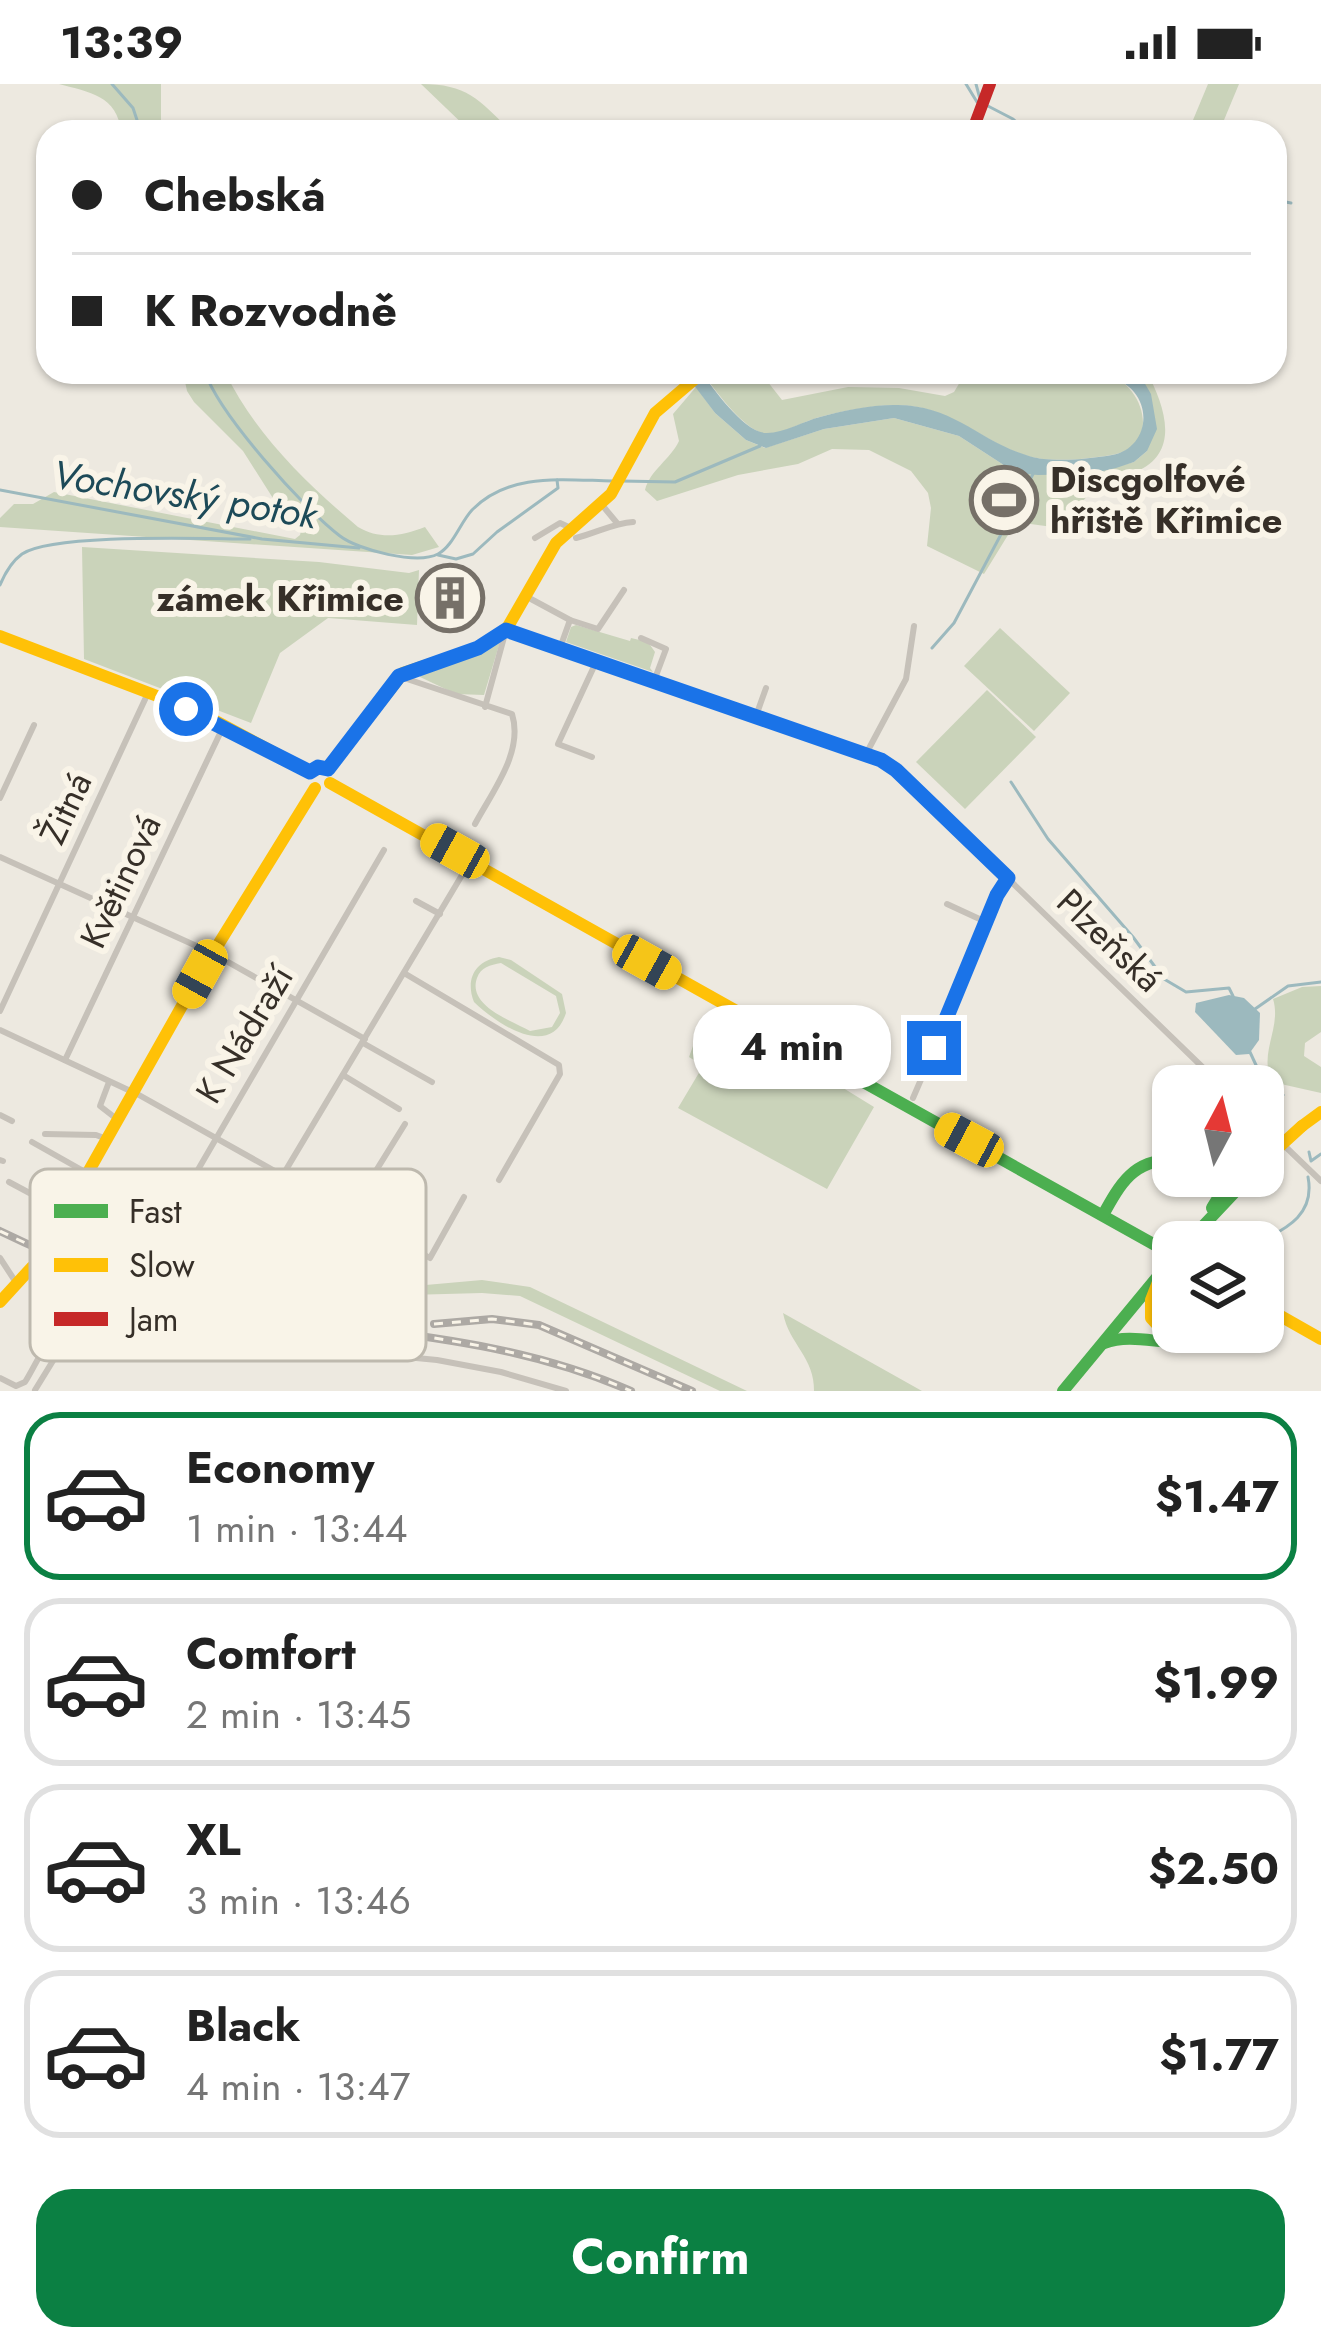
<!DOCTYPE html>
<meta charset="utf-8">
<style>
body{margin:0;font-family:Jost,sans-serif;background:#f6f6f6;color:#222;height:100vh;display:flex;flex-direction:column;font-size:45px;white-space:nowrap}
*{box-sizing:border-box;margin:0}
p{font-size:39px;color:#767676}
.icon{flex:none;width:66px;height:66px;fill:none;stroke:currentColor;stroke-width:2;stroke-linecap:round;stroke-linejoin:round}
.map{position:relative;height:1307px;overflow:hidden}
.side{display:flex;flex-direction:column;background:#fff;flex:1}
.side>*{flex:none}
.hud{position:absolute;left:36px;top:36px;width:1251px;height:264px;border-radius:36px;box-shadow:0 3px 9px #0004;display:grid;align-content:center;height:264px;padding:0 36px;background:#fff}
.needle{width:78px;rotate:7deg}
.fabs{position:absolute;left:1152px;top:981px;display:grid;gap:24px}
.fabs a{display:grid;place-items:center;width:132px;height:132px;border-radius:24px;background:#fff;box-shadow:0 3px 9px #0004;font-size:60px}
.end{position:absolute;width:54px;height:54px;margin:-27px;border:15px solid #1a73e8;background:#fff;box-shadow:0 0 0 6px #fff}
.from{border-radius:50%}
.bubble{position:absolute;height:84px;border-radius:36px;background:#fff;box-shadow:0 3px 9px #0004;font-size:39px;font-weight:700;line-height:84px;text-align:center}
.car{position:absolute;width:36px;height:72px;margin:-36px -18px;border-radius:15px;box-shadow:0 0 9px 3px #0007;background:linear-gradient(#f5c518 24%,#345 0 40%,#f5c518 0 76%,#345 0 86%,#f5c518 0)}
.hud b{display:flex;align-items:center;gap:42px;height:114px;font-size:45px}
.hud b+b{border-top:3px solid #e0e0e0}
.hud i{width:30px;height:30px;background:#222}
ul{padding:21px 0 0;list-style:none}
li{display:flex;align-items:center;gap:36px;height:168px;margin:0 24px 18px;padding:0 12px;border:6px solid #e0e0e0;border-radius:36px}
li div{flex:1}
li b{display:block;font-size:45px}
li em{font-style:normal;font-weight:700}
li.active{border-color:#0b8043}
li>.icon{width:108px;height:108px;stroke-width:1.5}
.cta{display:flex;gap:24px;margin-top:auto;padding:24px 36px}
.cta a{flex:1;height:138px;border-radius:36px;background:#0b8043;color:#fff;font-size:48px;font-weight:700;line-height:138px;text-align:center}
.status{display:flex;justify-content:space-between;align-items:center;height:84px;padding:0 60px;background:#fff;direction:ltr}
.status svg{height:33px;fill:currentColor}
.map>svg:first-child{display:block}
.green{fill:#cad3ba;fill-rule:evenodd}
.water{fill:#9cb9be}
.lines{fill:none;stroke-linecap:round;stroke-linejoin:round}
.stream{stroke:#9cb9be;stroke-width:3}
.secondary-tunnel{stroke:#c8c4bb;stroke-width:9;stroke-dasharray:9 4.5;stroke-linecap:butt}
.street{stroke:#c6c1b9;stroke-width:6}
.fast{stroke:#4caf50;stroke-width:12}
.slow{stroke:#ffc107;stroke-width:12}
.jam{stroke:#c62828;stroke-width:12}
.rail-casing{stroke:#ada9a4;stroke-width:8}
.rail{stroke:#f9f4e8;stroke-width:3;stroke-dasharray:9;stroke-linecap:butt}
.slow-bridge{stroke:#ffc107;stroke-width:12}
.route{stroke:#1a73e8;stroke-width:15}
.labels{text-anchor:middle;stroke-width:12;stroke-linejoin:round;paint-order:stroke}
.poi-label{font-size:36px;font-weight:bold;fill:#362f28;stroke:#f9f4e8;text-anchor:start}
.street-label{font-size:36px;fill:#362f28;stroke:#f9f4e8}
.water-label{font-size:39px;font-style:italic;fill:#1d4a58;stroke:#f9f4e8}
.key{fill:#f9f4e8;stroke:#beb9ae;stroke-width:3}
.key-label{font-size:33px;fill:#362f28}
</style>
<div class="status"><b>13:39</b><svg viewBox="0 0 49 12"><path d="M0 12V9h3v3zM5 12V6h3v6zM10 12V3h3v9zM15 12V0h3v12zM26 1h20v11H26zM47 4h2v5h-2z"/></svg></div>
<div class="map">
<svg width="1321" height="1307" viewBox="0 0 1321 1307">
<rect width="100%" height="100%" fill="#ede9e0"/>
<!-- green -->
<g class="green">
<path d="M59,0H161V48H121C118,12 89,8 59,0Z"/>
<path d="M421,0C468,0 479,16 512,48H471Z"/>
<polygon points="1208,0 1239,0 1219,48 1188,48"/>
<path d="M183,288H225C255,350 306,399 358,443C380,456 402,452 425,443L439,463L412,471L0,443V434L14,420H33L54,408L295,455L300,451L301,447L283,430L243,367L194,318L187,307Z"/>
<path d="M717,288H760L782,316L848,303L899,304L945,312L954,308L966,288C1000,288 1034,288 1068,288C1079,288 1094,285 1104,288C1145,300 1163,363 1111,371C1088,375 1051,379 1028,372C980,358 949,319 892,321C869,322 842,327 820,333C804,337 783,350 767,350C747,349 718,310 707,295Z"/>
<path d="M1131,288H1147C1164,321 1182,368 1136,388C1122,394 1104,397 1092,408C1079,418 1073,434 1060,444L1016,438L984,490L927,462L931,424L928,409L911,387L869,366L832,365L798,380L738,391L657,417L645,406C650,386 670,376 679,357L673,330L696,303L715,329L746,356L765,364L824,345L894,334L959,352L1016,389L1090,390L1134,378L1147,367C1149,338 1160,304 1131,288Z"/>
<polygon points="82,463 319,478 409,489 419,486 417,541 328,534 280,569 251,639 84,575"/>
<polygon points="576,541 630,557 631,554 648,558 655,568 650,584 653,588 566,558 571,543"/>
<polygon points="1000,544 1070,609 1034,647 964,582"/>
<polygon points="500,558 484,611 456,610 420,593 420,588"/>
<polygon points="987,606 1036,653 965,725 916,678"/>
<path d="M499,873L511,876L562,910L566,929C551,976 498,941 474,918C465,895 475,877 499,873ZM501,879L556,912L560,929L552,943L530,947C512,937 467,922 477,894C481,883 490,881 501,879Z"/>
<path d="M1321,902V948L1305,959L1304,972L1321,983V1009L1272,998C1258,969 1282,944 1273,915L1302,903Z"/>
<polygon points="708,945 757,951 874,1023 827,1105 678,1024 703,982 689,973 693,962"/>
<polygon points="482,1196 530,1203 747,1307 720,1307 520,1212 482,1209 335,1213 347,1208"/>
<path d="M783,1229L922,1307H814C815,1274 789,1260 783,1229Z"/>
</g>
<!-- water -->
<g class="water">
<path d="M684,288H701C713,304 745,350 767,349C784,349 804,337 820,333C842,327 870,321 893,321C952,319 980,358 1029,372C1051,379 1089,375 1112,371C1142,366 1153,331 1134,308C1127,299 1114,294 1103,288H1131L1141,293L1151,310L1157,345L1147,367L1134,378L1116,384L1090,390L1038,391L1016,389L959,352L894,334L824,345L766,364L746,356L715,329Z"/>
<polygon points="1229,911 1244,914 1260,929 1259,956 1249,970 1236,971 1195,928 1196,919"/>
</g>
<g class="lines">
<!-- stream -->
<g class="stream">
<polyline points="112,0 133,24 141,48"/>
<polyline points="966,0 977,18"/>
<polyline points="976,0 980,15"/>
<polyline points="986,21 1013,35 1027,48"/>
<polyline points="1275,116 1291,119"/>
<path d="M205,288C219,330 303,424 340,452C358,466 417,481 438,470C453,462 460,439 472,426C509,388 563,396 612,397"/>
<polyline points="621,397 675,398 760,362"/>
<polyline points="0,406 262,455 359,464"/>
<polyline points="438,471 456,475 473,470 497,448 558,404 557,396"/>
<path d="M0,501C5,489 11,478 22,470C54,449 206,455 250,455"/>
<polyline points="932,564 954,539 1033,390"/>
<polyline points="1011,698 1048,755 1133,853 1164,895 1186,908 1229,904 1233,912"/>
<polyline points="1255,925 1288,902 1321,898"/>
<polyline points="1249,966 1262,994 1283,1011"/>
<polyline points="1264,1000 1270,1015"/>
<polyline points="1309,1068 1311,1077 1321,1070"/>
<path d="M1259,1158C1289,1144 1315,1129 1308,1093"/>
<polyline points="1171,1218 1173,1219"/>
</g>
<!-- secondary-tunnel -->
<polyline class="secondary-tunnel" points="32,1183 47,1161"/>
<!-- street -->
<g class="street">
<polyline points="602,421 617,439"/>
<polyline points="535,454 560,439 573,445"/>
<path d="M576,454C596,449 614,439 633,438"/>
<polyline points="531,515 570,536 598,545 624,506"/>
<polyline points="641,554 666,565 654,597"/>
<polyline points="560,564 570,536"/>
<path d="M401,593L512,630C524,668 492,708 475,740"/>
<polyline points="485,623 506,546 881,676 896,686 1222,1002"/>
<polyline points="756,632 766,604"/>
<polyline points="866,670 906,595 914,542"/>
<polyline points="592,673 558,660 597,576"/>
<polyline points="0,714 34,641"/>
<polyline points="0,773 212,869 365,955"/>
<polyline points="416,817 440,830"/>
<polyline points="947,820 986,838"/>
<polyline points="404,889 559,981 560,990 499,1096"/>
<polyline points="0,927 148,609"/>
<polyline points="0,946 139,1011 430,1174 464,1113"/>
<polyline points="363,959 432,998"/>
<polyline points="65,976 224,641"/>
<polyline points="343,991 399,1025"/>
<polyline points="109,998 100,1022 118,1036"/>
<polyline points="913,1014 1008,794"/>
<polyline points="0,1031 12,1037"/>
<polyline points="1263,1041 1321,1097"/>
<polyline points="45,1050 96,1051 107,1055"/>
<polyline points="32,1058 87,1089"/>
<polyline points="0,1076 3,1077"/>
<polyline points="9,1098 65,1128"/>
<polyline points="100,1147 218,1189"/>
<polyline points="153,1163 384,766"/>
<polyline points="0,1174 17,1200"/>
<polyline points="228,1183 471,776"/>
<path d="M380,1228C334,1220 255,1218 218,1189L228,1183L305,1201L405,1040"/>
<path d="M0,1294L16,1302L25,1298C39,1276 54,1234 83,1232L163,1251L293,1272L340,1275L385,1271L437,1276L501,1288L566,1307"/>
<polyline points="35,1306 75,1241"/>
</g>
<!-- fast -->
<g class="fast">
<polyline points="799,962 1173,1171"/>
<polyline points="1212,1124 1223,1106 1219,1092"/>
<path d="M1103,1131C1120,1100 1134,1075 1173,1076"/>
<polyline points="1188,1158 1250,1092"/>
<path d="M1104,1259C1142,1245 1180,1272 1215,1248"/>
<polyline points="1063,1307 1173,1174"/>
</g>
<!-- slow -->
<g class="slow">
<polyline points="0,552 199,628 310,688"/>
<polyline points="328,685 403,589 479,564 506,546 556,459 611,410 655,329 703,288"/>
<polyline points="330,699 799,962"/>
<polyline points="1302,1042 1321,1028"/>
<polyline points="1263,1079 1279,1063"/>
<polyline points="47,1161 200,890 315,704"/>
<polyline points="1160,1193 1151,1216 1151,1234 1171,1256"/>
<polyline points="0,1218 32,1183"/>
<polyline points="1263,1222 1321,1255"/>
</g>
<!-- jam -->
<polyline class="jam" points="972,48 990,0"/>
<!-- rail casing -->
<g class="rail-casing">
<g id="rail">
<path d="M0,1147C72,1182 147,1209 226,1224C366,1250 498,1249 631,1307"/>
<polyline points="434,1240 492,1235 539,1241 692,1307"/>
</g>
</g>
<!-- rail -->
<use href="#rail" class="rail"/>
<!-- slow-bridge -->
<polyline class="slow-bridge" points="1279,1063 1302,1042"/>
</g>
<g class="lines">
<!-- route -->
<polyline class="route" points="186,625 310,688 318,683 328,685 399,592 478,564 506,546 881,676 896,686 1008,794 997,811 934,964"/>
</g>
<!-- icons -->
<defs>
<g id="stadium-ring" transform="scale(3.45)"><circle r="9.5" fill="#f9f4e8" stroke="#767068" stroke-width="1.5"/><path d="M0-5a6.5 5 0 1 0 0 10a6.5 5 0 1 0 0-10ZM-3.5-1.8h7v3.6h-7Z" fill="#767068"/></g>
<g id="building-ring" transform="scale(3.45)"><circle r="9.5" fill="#f9f4e8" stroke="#767068" stroke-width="1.5"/><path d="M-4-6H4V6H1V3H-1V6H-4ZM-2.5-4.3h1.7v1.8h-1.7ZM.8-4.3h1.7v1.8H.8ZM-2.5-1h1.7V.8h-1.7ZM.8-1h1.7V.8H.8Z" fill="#767068"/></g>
</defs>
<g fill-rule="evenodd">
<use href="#stadium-ring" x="1004" y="416"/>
<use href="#building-ring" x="450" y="514"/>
</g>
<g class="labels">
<!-- poi labels -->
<g class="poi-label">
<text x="1050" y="408">Discgolfové<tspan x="1050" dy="41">hřiště Křimice</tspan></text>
<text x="404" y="527" text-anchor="end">zámek Křimice</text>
</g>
<!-- street labels -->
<g class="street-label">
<text transform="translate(65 724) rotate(-65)" y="13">Žitná</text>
<text transform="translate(120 797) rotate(-65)" y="13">Květinová</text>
<text transform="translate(1110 856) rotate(44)" y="13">Plzeňská</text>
<text transform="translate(244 950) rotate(-59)" y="13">K Nádraží</text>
</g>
<!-- water labels -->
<g class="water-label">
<text transform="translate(185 410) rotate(9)" y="14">Vochovský potok</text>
</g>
</g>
<!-- legend -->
<rect x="30" y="1085" width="396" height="192" rx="18" class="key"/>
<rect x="54" y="1120" width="54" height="14" fill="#4caf50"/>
<rect x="54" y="1174" width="54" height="14" fill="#ffc107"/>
<rect x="54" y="1228" width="54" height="14" fill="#c62828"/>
<g class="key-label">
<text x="129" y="1139">Fast</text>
<text x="129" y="1193">Slow</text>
<text x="129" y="1247">Jam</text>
</g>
</svg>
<div class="fabs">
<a><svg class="needle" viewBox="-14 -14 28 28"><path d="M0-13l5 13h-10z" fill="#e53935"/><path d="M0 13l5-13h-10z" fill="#767676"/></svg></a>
<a><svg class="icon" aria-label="layers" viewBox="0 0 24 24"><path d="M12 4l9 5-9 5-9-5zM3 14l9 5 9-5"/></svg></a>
</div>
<i class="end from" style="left:186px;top:625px"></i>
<i class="end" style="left:934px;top:964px"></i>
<div class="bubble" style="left:693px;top:921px;width:198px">4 min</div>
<i class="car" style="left:455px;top:767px;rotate:299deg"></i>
<i class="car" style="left:647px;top:878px;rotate:119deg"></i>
<i class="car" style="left:200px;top:890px;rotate:209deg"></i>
<i class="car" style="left:969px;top:1056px;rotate:298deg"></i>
<div class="hud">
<b><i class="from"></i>Chebská</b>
<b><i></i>K Rozvodně</b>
</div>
</div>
<section class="side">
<ul>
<li class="active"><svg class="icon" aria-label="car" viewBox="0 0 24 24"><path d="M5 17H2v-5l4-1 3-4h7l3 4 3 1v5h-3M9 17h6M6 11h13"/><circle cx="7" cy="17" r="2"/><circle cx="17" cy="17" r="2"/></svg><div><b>Economy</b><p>1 min · 13:44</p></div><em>$1.47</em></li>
<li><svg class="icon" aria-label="car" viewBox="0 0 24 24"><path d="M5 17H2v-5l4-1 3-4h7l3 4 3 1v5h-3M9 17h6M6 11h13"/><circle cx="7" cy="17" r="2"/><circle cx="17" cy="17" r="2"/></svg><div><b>Comfort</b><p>2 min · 13:45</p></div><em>$1.99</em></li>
<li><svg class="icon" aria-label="car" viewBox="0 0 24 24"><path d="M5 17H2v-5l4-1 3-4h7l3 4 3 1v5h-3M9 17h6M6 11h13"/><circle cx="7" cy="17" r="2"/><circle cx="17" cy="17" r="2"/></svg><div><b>XL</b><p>3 min · 13:46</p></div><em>$2.50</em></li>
<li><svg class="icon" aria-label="car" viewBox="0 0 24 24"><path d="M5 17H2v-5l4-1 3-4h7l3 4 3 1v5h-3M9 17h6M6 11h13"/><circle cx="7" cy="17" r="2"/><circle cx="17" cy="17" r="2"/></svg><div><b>Black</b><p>4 min · 13:47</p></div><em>$1.77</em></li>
</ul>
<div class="cta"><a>Confirm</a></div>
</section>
